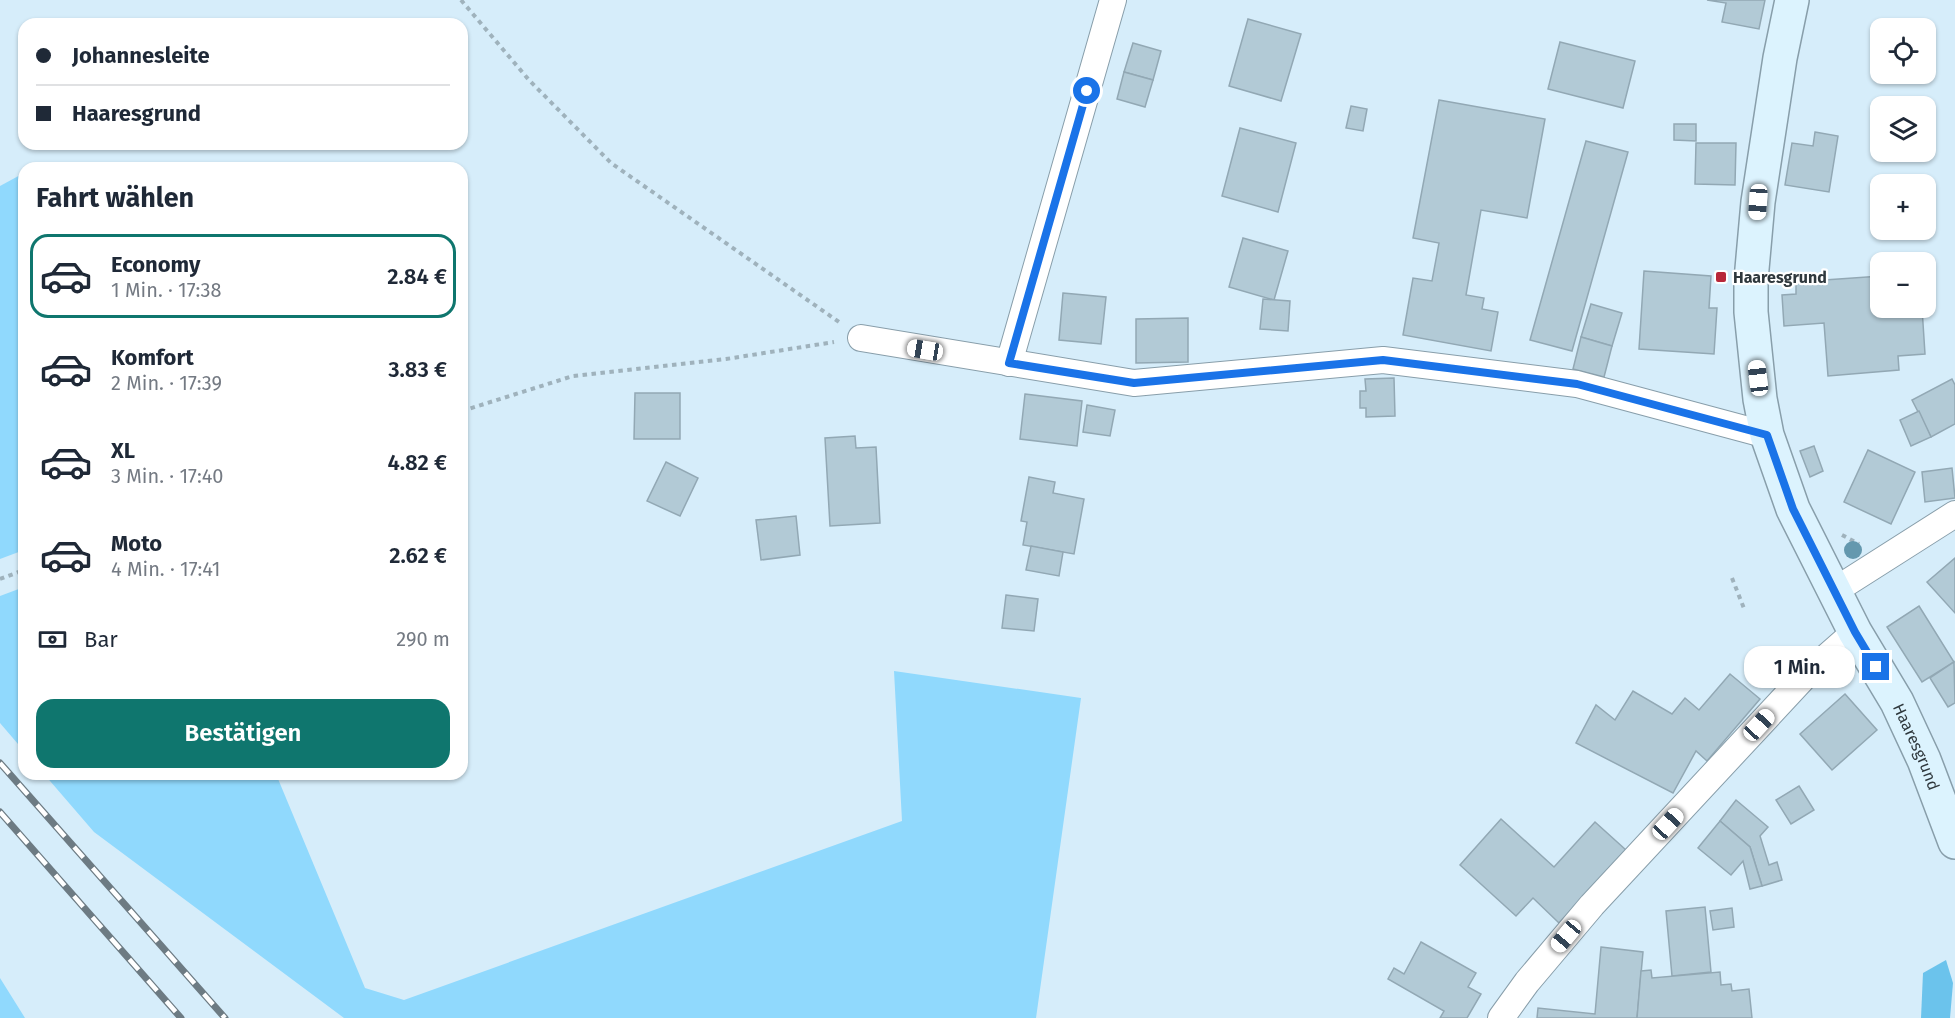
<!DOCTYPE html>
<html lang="de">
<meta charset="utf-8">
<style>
body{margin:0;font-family:"Fira Sans",sans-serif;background:#f2f2f3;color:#1f2937;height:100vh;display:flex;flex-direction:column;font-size:22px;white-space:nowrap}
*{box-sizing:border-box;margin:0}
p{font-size:20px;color:#747a83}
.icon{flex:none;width:33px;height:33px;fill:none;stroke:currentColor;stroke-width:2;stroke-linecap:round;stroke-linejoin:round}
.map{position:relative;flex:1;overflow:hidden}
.sheet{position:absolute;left:18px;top:162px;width:450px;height:618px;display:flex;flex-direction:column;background:#fff;border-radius:18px;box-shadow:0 2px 4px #0004}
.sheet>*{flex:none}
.top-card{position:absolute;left:18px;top:18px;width:450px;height:132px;border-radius:18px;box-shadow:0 2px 4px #0004;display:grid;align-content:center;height:132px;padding:0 18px;background:#fff}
.fabs{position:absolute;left:1870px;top:18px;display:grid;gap:12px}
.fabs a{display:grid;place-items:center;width:66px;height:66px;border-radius:12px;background:#fff;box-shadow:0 2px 4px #0004;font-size:30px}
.end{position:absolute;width:27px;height:27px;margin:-14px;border:8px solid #1a73e8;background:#fff;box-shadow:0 0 0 3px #fff}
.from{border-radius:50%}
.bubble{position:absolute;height:42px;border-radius:18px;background:#fff;box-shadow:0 2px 4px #0004;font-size:20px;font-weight:600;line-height:42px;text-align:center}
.car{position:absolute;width:18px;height:36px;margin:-18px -9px;border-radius:8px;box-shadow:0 0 4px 2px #0007;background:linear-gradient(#fff 24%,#345 0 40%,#fff 0 76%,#345 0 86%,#fff 0)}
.top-card b{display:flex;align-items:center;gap:21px;height:57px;font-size:22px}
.top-card b+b{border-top:2px solid #e0e1e3}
.top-card i{width:15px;height:15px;background:#1f2937}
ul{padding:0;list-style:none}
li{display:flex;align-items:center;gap:18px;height:84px;margin:0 12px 9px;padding:0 6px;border:3px solid transparent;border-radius:18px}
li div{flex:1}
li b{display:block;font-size:22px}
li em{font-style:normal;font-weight:600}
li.current{border-color:#0f766e}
li>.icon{width:54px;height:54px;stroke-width:1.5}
h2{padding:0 18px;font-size:27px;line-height:72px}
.pay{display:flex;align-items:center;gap:15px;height:66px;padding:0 18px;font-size:22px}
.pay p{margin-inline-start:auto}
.button{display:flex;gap:12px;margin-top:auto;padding:12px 18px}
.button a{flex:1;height:69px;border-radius:18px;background:#0f766e;color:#fff;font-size:24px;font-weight:600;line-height:69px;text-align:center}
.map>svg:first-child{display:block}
.green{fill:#90d9fd}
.forest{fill:#6bc3ec}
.building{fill:#b2cad6;stroke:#92a8b4;stroke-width:1.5}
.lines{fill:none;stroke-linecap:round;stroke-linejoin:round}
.street-casing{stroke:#889eaa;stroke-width:28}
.secondary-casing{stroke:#889eaa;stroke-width:36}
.path{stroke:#9fb2bc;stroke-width:4;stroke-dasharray:4.5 4.5;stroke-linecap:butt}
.street{stroke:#fff;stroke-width:26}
.secondary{stroke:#dcf3fe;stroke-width:33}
.rail-casing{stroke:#6d7b83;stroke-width:7}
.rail{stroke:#fff;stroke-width:4.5;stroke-dasharray:14;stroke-linecap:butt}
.tree{fill:#6498ae}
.route{stroke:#1a73e8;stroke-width:8}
.poi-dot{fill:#b82739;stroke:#fff;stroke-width:2}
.labels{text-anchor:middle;stroke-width:4.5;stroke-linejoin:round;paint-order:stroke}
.poi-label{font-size:16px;font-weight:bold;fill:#2f383d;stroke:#fff;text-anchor:start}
.street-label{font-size:16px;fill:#2f383d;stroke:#fff}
</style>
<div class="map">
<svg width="1955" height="1018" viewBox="0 0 1955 1018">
<rect width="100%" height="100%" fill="#d6edfa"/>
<!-- green -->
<g class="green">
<polygon points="24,173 24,550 0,559 0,186"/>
<polygon points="24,587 24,751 0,723 0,596"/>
<polygon points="894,671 1081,698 1036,1018 344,1018 94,832 44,774 276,774 365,988 404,1000 902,821"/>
<polygon points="0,978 25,1018 0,1018"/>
</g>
<!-- forest -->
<polygon class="forest" points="1946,960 1953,983 1950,1018 1921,1018 1923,973"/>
<!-- building -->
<g class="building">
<polygon points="1707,0 1765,0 1759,29 1722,22 1726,3"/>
<polygon points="1248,19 1301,34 1281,101 1229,86"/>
<polygon points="1560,42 1635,61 1623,108 1548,89"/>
<polygon points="1133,43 1161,51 1153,80 1124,72"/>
<polygon points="1124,72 1153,80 1145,107 1117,99"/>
<polygon points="1439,100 1545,119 1527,218 1481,210 1466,295 1484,298 1482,309 1498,312 1491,351 1403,335 1413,278 1432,281 1439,243 1413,238"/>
<polygon points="1351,106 1367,109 1363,131 1346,128"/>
<polygon points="1674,124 1696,124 1696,141 1674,140"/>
<polygon points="1240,128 1296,143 1278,212 1222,196"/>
<polygon points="1815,132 1838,136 1829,192 1785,185 1792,143 1813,146"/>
<polygon points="1586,141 1628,152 1572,351 1530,340"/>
<polygon points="1696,143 1736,143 1735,185 1695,184"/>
<polygon points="1243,238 1288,251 1274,300 1229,287"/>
<polygon points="1644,271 1711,276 1709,308 1717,308 1714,354 1639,349"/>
<polygon points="1881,276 1881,308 1922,308 1925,354 1898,356 1899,370 1828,376 1824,323 1784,326 1782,295 1796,294 1796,282"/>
<polygon points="1063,293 1106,297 1101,344 1059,340"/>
<polygon points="1263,299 1290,301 1288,331 1260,329"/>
<polygon points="1591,304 1622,313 1612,346 1581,337"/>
<polygon points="1188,318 1188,362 1136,363 1136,319"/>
<polygon points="1581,337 1612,346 1604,377 1573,369"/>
<polygon points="1394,378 1395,416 1366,417 1366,408 1360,408 1360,391 1366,391 1365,379"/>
<polygon points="1952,379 1955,385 1955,424 1931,437 1912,400"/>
<polygon points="635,393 680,393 680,439 634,439"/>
<polygon points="1025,394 1082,401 1077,446 1020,439"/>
<polygon points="1087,405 1115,410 1110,436 1083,432"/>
<polygon points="1919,411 1931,437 1911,446 1900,420"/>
<polygon points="855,436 856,448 876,447 880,523 830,526 825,438"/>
<polygon points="1814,446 1823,471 1810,477 1800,451"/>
<polygon points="1868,450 1915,472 1891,524 1844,502"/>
<polygon points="666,462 698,478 680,516 647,501"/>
<polygon points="1952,468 1955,498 1925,502 1922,472"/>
<polygon points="1029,477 1055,482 1053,493 1084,499 1074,554 1023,545 1027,522 1021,521"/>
<polygon points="796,516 800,555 761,560 756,520"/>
<polygon points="1031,546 1063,552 1059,576 1026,570"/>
<polygon points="1955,558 1955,613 1927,582"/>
<polygon points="1006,595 1038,599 1034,631 1002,628"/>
<polygon points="1919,606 1954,662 1922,682 1887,627"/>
<polygon points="1954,662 1955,703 1948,707 1930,678"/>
<polygon points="1730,674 1760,699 1707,761 1696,751 1673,793 1576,743 1596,705 1615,720 1633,691 1672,714 1685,698 1699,710"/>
<polygon points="1845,694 1877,730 1832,770 1800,734"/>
<polygon points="1799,786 1814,810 1791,824 1776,800"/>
<polygon points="1736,800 1768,827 1760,836 1769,865 1777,862 1782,880 1762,886 1750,847 1720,821"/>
<polygon points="1501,819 1554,867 1595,822 1626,850 1559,923 1533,898 1516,916 1460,865"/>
<polygon points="1720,821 1750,847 1762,886 1750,889 1743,861 1731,875 1698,848"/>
<polygon points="1705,907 1711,972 1672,976 1666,911"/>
<polygon points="1732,908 1734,927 1713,930 1710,911"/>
<polygon points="1421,942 1476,973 1468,987 1481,994 1467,1018 1440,1018 1444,1011 1388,979 1394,968 1404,974"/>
<polygon points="1601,947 1643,952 1637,1018 1537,1018 1538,1008 1595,1014"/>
<polygon points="1651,970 1652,978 1720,972 1721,985 1731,984 1732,991 1749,989 1752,1018 1637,1018 1641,971"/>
</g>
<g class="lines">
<!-- street casing -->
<g class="street-casing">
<g id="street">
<polyline points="861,338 1134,383 1383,360 1577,384 1767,435"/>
<polyline points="1009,363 1113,0"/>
<polyline points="1834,591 1955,514"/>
<polyline points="1501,1018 1527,982 1592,905 1805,676 1855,632"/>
</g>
</g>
<!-- secondary casing -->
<g class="secondary-casing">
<g id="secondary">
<path id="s1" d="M1792,0L1780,58L1758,202L1751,280V312L1760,399L1767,435L1793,509L1855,632L1897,702L1924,760L1955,842"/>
</g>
</g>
<!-- path -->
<g class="path">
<polyline points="461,0 529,80 611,163 839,322"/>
<polyline points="462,411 573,376 726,359 834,342"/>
<polyline points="1842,535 1859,544"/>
<polyline points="1732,578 1745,611"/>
<polyline points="0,579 24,570"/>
</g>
<!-- street -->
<use href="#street" class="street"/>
<!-- secondary -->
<use href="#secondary" class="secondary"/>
<!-- rail casing -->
<g class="rail-casing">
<g id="rail">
<polyline points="0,763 225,1018"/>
<polyline points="0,812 181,1018"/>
</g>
</g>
<!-- rail -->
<use href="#rail" class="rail"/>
</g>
<!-- trees -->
<circle class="tree" cx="1853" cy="550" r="9"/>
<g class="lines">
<!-- route -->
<polyline class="route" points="1087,91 1009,363 1134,383 1383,360 1577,384 1767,435 1793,509 1855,632 1876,667"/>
</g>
<!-- markers -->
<rect class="poi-dot" x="1715" y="271" width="12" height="12" rx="3"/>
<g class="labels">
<!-- poi labels -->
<g class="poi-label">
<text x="1733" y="283">Haaresgrund</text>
</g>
<!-- street labels -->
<g class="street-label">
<text dy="6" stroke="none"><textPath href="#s1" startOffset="786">Haaresgrund</textPath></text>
</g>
</g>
</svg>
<div class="fabs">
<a><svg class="icon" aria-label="locate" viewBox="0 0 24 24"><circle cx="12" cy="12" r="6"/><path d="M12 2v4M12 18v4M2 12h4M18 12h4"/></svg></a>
<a><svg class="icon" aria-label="layers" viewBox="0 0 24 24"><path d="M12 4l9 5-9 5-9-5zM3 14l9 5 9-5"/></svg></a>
<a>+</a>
<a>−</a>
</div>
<i class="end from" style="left:1087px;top:91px"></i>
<i class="end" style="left:1876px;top:667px"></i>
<div class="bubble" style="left:1744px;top:646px;width:111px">1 Min.</div>
<i class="car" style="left:1758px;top:202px;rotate:184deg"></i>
<i class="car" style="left:925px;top:350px;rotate:279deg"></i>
<i class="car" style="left:1758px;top:378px;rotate:353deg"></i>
<i class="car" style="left:1759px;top:725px;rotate:43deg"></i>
<i class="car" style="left:1668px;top:824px;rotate:43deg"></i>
<i class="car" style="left:1566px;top:936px;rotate:220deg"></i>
<div class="top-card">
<b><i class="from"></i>Johannesleite</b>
<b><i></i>Haaresgrund</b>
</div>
<section class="sheet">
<h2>Fahrt wählen</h2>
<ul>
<li class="current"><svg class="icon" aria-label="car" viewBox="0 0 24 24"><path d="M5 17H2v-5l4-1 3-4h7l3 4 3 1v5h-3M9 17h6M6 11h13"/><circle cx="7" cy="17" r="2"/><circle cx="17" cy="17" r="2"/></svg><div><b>Economy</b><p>1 Min. · 17:38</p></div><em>2.84 €</em></li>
<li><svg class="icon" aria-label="car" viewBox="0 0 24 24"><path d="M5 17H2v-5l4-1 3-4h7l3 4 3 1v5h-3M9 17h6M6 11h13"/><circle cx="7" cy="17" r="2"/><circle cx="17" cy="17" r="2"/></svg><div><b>Komfort</b><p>2 Min. · 17:39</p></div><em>3.83 €</em></li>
<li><svg class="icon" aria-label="car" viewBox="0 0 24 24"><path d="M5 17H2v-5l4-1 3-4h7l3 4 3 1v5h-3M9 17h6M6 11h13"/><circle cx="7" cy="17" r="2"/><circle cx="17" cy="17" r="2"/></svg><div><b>XL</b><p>3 Min. · 17:40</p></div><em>4.82 €</em></li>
<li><svg class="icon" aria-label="car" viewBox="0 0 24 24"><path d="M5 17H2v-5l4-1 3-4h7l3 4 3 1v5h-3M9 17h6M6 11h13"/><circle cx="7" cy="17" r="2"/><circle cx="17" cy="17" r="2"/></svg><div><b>Moto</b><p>4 Min. · 17:41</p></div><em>2.62 €</em></li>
</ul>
<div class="pay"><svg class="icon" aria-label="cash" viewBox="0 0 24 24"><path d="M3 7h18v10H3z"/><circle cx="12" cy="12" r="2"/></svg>Bar<p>290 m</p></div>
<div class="button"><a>Bestätigen</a></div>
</section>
</div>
